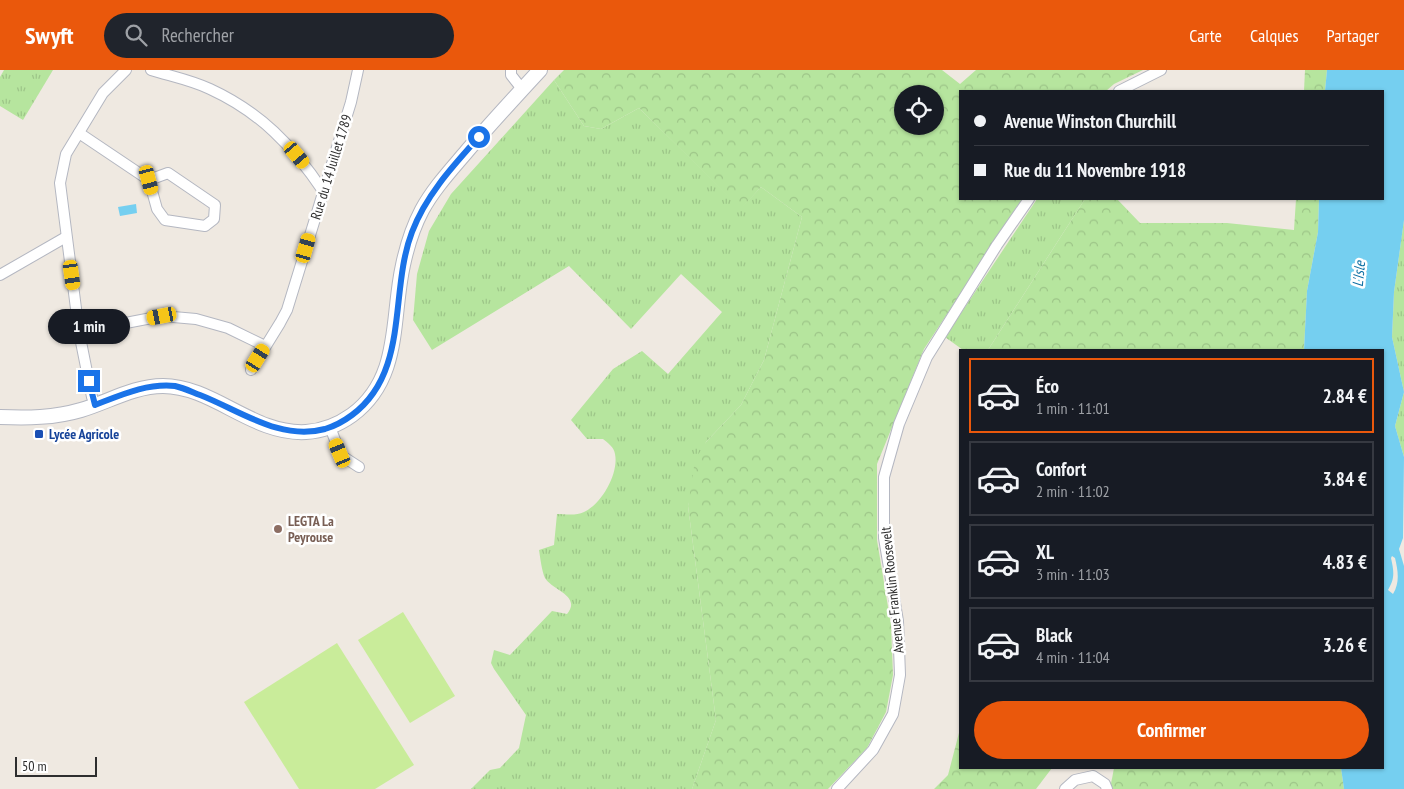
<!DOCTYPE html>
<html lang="fr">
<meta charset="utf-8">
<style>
body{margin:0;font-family:"PT Sans Narrow",sans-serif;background:#20242c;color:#f1f3f6;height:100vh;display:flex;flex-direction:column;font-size:19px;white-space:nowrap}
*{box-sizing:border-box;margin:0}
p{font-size:16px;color:#9ea1a6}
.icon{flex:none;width:28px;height:28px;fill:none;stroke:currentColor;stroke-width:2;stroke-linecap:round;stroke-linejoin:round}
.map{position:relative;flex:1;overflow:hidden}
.details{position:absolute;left:959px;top:279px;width:425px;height:420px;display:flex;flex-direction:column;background:#171b24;border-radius:0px;box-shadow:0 1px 4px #0004}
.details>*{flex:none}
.guide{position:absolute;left:959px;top:20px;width:425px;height:110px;border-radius:0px;box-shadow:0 1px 4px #0004;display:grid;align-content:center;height:110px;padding:0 15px;background:#171b24}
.buttons{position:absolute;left:894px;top:15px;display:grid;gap:10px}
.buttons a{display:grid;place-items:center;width:50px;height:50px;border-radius:50%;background:#171b24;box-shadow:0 1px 4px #0004;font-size:25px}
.scale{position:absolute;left:15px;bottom:12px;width:82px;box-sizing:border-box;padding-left:5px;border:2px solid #2e2e2e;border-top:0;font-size:14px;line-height:18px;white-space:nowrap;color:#2e2e2e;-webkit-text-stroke:4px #fff;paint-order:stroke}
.end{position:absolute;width:22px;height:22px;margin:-11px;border:6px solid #1a73e8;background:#fff;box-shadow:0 0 0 2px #fff}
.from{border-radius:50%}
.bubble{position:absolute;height:35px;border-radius:18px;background:#171b24;box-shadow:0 1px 4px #0004;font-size:16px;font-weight:800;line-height:35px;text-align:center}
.car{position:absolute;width:15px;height:30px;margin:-15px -8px;border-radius:6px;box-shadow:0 0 4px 1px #0007;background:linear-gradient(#f5c518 24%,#345 0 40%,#f5c518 0 76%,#345 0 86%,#f5c518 0)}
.guide b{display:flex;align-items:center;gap:18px;height:48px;font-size:19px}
.guide b+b{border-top:1px solid #363941}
.guide i{width:12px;height:12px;background:#f1f3f6}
ul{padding:9px 0 0;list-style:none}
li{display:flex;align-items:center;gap:15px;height:75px;margin:0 10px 8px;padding:0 5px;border:2px solid #363941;border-radius:0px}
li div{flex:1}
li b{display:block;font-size:19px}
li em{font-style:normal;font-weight:800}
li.selected{border-color:#ea580c}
li>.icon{width:45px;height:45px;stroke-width:1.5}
.button{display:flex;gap:10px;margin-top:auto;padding:10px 15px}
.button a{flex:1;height:58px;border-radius:30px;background:#ea580c;color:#fff;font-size:20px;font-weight:800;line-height:58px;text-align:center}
header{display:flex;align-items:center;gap:30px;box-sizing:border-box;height:70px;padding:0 25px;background:#ea580c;color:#fff}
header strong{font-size:24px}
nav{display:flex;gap:28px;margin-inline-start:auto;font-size:18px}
.search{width:350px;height:45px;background:#20242c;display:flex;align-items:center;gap:12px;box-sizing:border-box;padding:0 18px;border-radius:28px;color:#9ea1a6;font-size:19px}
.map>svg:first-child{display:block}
.grass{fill:url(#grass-tufts)}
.forest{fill:url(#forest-crowns);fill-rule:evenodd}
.pitch{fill:#c9ec9a}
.water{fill:#75cff0;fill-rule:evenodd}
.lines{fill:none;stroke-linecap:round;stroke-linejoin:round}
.street-casing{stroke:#b4b7c1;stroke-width:12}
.secondary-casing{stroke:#b4b7c1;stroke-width:16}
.street{stroke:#fff;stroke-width:10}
.secondary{stroke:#fff;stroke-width:14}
.route{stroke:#1a73e8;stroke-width:6}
.transit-dot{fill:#1a4fb4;stroke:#fff;stroke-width:2}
.education-dot{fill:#8d6e63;stroke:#fff;stroke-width:2}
.labels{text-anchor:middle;stroke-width:5;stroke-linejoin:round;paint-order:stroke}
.street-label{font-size:14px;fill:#2e2e2e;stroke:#fff}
.transit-label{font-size:14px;font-weight:bold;fill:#164399;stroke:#fff;text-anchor:start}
.education-label{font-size:14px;font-weight:bold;fill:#785e54;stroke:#fff;text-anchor:start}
.water-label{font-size:15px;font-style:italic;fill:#0d6fa3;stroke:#fff}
</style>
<header>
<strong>Swyft</strong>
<div class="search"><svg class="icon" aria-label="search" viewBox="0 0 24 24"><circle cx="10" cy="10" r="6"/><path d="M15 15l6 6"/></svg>Rechercher</div>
<nav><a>Carte</a><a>Calques</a><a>Partager</a></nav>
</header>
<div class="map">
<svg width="1404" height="719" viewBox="0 0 1404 719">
<defs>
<pattern id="grass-tufts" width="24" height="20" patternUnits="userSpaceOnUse" patternTransform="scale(1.25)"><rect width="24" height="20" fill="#b6e59e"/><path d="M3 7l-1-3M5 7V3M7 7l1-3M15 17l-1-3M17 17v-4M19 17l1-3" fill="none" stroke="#9dc588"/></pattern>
<pattern id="forest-crowns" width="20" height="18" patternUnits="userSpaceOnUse" patternTransform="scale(1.25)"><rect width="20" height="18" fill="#b6e59e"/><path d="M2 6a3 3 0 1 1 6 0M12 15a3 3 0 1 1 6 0" fill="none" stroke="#9dc588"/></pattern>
</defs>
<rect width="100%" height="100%" fill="#efe9e1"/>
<!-- grass -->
<g class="grass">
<polygon points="4,0 53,0 23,50 0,36 0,7"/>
<path d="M554,10L584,56L601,59L639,38L741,138L761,117L802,147L764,290L741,335L706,372L688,436L716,650L692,719H471L490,700L500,698L519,678L526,645L494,599L491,593L494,580L510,585L552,541L567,544C582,526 552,520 545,508C542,503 540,486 539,480L554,475L557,444C565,444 576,446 584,442C602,434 619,403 615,384C614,377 608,373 603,369H587L571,350L613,299L642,281L668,304L722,242L681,204L631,259L569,196L432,280L413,250L417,204L429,161L451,124Z"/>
<polygon points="1037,129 1085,129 988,280 963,280 945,267"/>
<polygon points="1404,150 1404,387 1395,356 1404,322 1392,267 1394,222"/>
</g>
<!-- forest -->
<g class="forest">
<path d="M564,0H942L960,14L976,0H1143L1114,14L1106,21H960V129H1023L924,279L877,394V470L891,555L893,605L886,642L867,678L828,719H692L716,650L688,436L695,390L706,372L741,335L764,290L802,147L761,117L741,139L639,38L601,59L584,56L554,10ZM902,24H935V56H902Z"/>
<polygon points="1305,0 1327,0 1325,21 1304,21"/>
<polygon points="1085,129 1117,129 1140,153 1227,153 1294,160 1296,129 1319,129 1318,162 1307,221 1304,280 988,280"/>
<polygon points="960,659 960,698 1052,698 1036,719 934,719 948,705"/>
<polygon points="1114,698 1341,698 1344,719 1110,719"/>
</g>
<!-- pitch -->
<g class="pitch">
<polygon points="403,542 455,626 410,653 358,570"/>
<polygon points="337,573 414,695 375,719 299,719 244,632"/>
</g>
<!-- water -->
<g class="water">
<path d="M1327,0H1404V150L1394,222L1392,267L1404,322L1395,356L1404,387L1403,468L1399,479L1404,496V719H1344L1341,698H1382V280H1304L1307,221L1318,162L1319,129H1382V21H1325ZM1392,486L1395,488C1398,501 1400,512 1393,524L1388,520C1395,508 1394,502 1391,488Z"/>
<polygon points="136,134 137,143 120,146 118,137"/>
</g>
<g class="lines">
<!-- street casing -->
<g class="street-casing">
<g id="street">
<path d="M151,0C170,6 191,10 210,19C260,42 293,76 323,121"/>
<polyline points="511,0 511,5 522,19"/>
<polyline points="1119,21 1161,0"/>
<polyline points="79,63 149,110"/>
<polygon points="168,103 215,135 214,149 205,156 165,150 157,139 149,110"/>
<polyline points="0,205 66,167"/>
<polyline points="79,262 162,246 196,249 228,258 265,276"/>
<polyline points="251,300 280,253 287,240 351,32 358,0"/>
<polyline points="95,335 92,327 79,262 60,113 66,84 103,23 126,0"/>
<polyline points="330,357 340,383 342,386 359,397"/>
<polyline points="837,719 873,680 893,644 900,605 898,551 884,468 884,407 899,354 927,287 997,175 1029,129"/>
<polyline points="1065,719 1075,710 1093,706 1105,714 1107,719"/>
</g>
</g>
<!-- secondary casing -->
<g class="secondary-casing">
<path id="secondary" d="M0,347C27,348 54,348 81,340C108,332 134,316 163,316C213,316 253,365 306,362C323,361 338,355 352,345C402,308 391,248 403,195C407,176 413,157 422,140C434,118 451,100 467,81C491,53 515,27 540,0"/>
</g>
<!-- street -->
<use href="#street" class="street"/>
<!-- secondary -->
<use href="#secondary" class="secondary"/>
</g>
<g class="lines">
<!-- route -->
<path class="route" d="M89,311L95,335C121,325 147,313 175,316C184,318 192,322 200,325C241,341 280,371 325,359C335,356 344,351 352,345C410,302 389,222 412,162C426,125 453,96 479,67"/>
</g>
<!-- markers -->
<rect class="transit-dot" x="34" y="359" width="10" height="10" rx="2.5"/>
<circle class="education-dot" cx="278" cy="459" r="5"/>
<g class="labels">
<!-- street labels -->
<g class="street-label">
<text transform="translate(331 97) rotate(-73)" y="5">Rue du 14 Juillet 1789</text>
<text transform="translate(892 520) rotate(-96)" y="5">Avenue Franklin Roosevelt</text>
</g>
<!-- transit labels -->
<g class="transit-label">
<text x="49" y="369">Lycée Agricole</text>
</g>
<!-- education labels -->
<g class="education-label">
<text x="288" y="456">LEGTA La<tspan x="288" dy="16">Peyrouse</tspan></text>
</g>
<!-- water labels -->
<g class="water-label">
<text transform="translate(1359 204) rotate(-85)" y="5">L'Isle</text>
</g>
</g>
</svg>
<div class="buttons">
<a><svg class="icon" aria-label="locate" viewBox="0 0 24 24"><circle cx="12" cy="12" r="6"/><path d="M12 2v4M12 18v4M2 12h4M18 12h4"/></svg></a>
</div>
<div class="scale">50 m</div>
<i class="end from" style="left:479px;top:67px"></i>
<i class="end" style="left:89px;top:311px"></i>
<div class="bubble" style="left:48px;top:239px;width:82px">1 min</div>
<i class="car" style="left:297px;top:85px;rotate:140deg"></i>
<i class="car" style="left:149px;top:110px;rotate:165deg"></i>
<i class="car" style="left:306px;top:178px;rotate:16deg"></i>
<i class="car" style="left:72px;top:205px;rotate:172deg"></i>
<i class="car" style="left:162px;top:246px;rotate:259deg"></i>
<i class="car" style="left:258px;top:288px;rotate:32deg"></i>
<i class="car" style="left:340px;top:383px;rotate:337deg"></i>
<div class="guide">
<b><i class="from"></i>Avenue Winston Churchill</b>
<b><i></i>Rue du 11 Novembre 1918</b>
</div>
<section class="details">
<ul>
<li class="selected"><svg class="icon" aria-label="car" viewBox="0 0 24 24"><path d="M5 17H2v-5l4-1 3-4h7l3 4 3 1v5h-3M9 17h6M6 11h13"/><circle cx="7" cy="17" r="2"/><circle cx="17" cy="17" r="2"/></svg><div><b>Éco</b><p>1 min · 11:01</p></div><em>2.84 €</em></li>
<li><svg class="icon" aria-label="car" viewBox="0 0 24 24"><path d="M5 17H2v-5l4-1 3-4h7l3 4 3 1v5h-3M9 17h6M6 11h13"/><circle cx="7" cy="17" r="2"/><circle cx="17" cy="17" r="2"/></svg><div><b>Confort</b><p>2 min · 11:02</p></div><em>3.84 €</em></li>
<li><svg class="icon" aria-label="car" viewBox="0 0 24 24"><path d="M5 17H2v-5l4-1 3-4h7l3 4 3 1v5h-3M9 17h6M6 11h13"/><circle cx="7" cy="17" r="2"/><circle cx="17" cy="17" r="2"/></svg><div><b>XL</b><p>3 min · 11:03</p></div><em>4.83 €</em></li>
<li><svg class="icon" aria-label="car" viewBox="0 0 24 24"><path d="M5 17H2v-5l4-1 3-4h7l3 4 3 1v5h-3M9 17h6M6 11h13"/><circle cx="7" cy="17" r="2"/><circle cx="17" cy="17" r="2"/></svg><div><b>Black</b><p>4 min · 11:04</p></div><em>3.26 €</em></li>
</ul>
<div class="button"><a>Confirmer</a></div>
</section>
</div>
